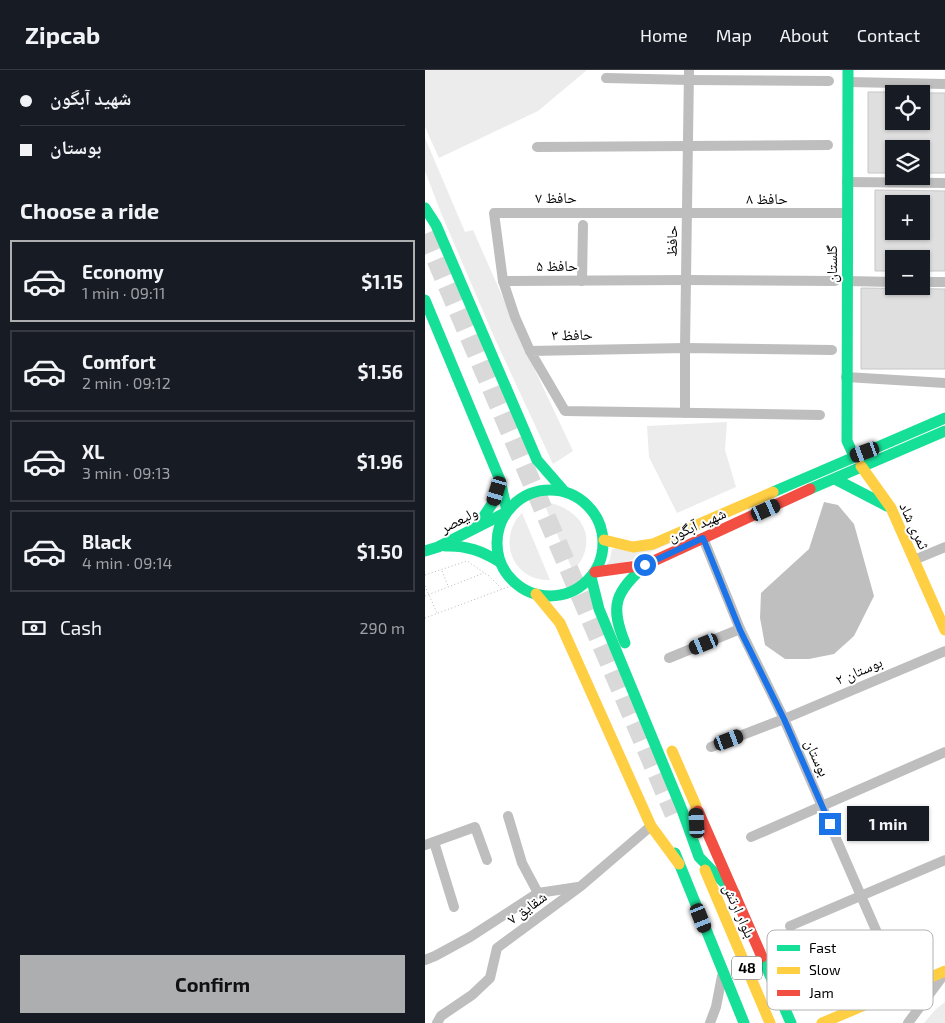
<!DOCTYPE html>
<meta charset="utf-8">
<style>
body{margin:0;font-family:"Exo 2","Noto Naskh Arabic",sans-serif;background:#242831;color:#f1f3f6;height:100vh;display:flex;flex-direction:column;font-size:19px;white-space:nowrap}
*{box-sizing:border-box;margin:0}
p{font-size:16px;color:#9ea1a6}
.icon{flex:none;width:28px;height:28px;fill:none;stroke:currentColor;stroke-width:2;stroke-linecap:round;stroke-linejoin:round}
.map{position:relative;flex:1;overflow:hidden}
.drawer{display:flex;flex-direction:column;background:#171b24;width:425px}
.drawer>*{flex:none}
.guide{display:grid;align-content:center;height:110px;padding:0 20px;background:#171b24}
.controls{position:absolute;left:460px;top:15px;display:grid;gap:10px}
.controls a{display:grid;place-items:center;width:45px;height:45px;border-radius:0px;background:#171b24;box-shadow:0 1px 4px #0004;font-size:25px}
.end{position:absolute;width:22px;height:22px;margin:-11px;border:6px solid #1a73e8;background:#fff;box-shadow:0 0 0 2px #fff}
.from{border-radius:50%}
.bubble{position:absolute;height:35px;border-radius:0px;background:#171b24;box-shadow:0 1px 4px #0004;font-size:16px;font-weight:700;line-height:35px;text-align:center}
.car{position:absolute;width:15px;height:30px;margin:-15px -8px;border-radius:6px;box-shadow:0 0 4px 1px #0007;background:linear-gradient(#222 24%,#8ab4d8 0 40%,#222 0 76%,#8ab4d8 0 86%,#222 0)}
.guide b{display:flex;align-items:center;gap:18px;height:48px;font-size:19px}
.guide b+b{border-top:1px solid #363941}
.guide i{width:12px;height:12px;background:#f1f3f6}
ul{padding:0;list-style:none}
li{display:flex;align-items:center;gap:15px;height:82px;margin:0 10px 8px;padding:0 10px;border:2px solid #363941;border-radius:0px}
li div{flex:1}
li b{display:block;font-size:19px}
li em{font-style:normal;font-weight:700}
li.on{border-color:#adaeaf}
li>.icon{width:45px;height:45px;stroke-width:1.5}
h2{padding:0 20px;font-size:22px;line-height:60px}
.pay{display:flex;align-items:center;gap:12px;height:55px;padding:0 20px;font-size:19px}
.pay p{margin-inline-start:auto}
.action{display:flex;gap:10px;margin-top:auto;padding:10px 20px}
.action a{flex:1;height:58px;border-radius:0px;background:#adaeaf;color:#111;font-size:20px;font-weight:700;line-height:58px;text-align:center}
header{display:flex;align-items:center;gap:30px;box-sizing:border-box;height:70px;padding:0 25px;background:#171b24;border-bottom:1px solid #363941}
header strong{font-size:24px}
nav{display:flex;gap:28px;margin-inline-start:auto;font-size:18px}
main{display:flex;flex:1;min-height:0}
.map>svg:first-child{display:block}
.green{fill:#ececec}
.water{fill:#bfbfbf}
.building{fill:#dfdfdf;stroke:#c7c7c7;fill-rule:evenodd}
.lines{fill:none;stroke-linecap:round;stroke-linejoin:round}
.highway-tunnel{stroke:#d9d9d9;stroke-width:19;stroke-dasharray:19 9;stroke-linecap:butt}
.path{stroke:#b9b9b9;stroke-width:1;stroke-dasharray:1 2.5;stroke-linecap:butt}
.street{stroke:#bebebe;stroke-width:10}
.fast{stroke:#16e098;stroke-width:11}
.slow{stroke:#ffcf43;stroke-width:11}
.jam{stroke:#f24e42;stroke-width:11}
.route{stroke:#1a73e8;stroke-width:6}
.labels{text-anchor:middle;stroke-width:4;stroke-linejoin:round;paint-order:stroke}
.shield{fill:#fff;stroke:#4c4c4c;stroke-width:1}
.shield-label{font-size:14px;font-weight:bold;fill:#000}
.street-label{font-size:15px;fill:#000;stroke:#fff}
.key{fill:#fff;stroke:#b2b2b2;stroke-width:1}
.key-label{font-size:14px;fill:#000}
</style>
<header>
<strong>Zipcab</strong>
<nav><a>Home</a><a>Map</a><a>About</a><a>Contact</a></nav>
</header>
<main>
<section class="drawer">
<div class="guide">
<b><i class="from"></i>شهید آبگون</b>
<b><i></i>بوستان</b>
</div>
<h2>Choose a ride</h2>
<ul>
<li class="on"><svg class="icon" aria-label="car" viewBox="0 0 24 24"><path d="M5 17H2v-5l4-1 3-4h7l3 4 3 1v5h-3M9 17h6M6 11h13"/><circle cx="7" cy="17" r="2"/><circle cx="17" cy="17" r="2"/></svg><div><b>Economy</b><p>1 min · 09:11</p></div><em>$1.15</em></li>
<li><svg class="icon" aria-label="car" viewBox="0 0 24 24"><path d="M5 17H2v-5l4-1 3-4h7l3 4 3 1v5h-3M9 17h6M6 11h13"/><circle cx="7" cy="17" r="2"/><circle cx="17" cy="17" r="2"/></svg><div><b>Comfort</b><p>2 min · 09:12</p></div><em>$1.56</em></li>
<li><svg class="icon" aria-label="car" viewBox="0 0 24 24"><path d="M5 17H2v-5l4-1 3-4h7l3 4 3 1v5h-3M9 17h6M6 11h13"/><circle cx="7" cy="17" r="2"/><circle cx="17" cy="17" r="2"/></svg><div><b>XL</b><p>3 min · 09:13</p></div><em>$1.96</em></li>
<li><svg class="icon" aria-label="car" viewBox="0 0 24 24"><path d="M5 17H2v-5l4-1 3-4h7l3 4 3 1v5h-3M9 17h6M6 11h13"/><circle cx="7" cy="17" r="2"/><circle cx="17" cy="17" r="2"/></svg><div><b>Black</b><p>4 min · 09:14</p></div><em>$1.50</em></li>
</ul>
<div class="pay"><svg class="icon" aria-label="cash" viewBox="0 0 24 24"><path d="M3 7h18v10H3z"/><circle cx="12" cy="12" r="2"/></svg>Cash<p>290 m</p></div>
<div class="action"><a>Confirm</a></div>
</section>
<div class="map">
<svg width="520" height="953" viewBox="0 0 520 953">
<rect width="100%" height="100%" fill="#fff"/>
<!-- green -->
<g class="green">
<polygon points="0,0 162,0 113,41 14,88 0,57"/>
<polygon points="0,68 40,162 48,160 109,298 148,381 128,394 70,269 16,143 0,101"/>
<polygon points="302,352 300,380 311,417 252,443 224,387 222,356"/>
<path d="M125,433C160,441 174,473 148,501L119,434Z"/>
<path d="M97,443L125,510C117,510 110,509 103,505C80,491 79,460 97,443Z"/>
<polygon points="255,469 207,490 180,497 185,489 187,479"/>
<polygon points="520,932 520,953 499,953 510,940"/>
</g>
<!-- water -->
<polygon class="water" points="399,432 413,435 429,454 449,526 429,566 409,584 384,589 360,589 340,575 335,548 336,523 384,479"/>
<!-- building -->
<g class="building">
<polygon points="443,22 469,22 469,51 496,51 496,23 520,23 520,103 496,103 496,79 469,79 469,103 443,103"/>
<path d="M450,120L520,121V201H496V189H469V201H450ZM469,134H496V162H469Z"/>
<polygon points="436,218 520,219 520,299 436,299"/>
</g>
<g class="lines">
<!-- highway-tunnel -->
<polyline class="highway-tunnel" points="0,164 249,744"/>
<!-- path -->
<g class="path">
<polyline points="17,501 23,516"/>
<polyline points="0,505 42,491 64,506 77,519"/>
<polyline points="0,516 12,543"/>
<polyline points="0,526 59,503"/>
<polyline points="0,548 91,514"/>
</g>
<!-- street -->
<g class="street">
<polyline points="181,8 264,10 404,11"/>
<polyline points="423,12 520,14"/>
<polyline points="112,77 403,75"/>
<polyline points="422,112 520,113"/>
<polyline points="78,211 69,143 422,143"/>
<polyline points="157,211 158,155"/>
<polyline points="422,211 469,212"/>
<polyline points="496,212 520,212"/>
<polyline points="105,281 90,247 78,211 261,210 410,211"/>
<polyline points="421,307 520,313"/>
<polyline points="260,343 260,278 264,0"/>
<polyline points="395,345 140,341 105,281 260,278 407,280"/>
<polyline points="278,468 315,559 359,649 477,920"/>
<polyline points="489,490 520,477"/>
<polyline points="244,588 315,559"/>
<polyline points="286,677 359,649 520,581"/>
<polyline points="83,746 97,793 113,823"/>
<polyline points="326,767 520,682"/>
<polyline points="9,772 29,837"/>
<polyline points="0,775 50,757 62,790"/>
<polyline points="365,856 520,790"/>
<polyline points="0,890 10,886 45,867 113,823 153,817"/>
<polyline points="12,953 16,946 47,925 65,908 72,878 156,816 226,756"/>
<polyline points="285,953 291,937 297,906"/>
<polyline points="483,953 520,903"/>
</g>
<!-- fast -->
<g class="fast">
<polyline points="423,0 422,371 429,386"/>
<polyline points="0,138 11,155 112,390 139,421"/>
<polyline points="0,230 75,410 82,441"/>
<polyline points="410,409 462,436"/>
<polyline points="385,419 520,361"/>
<circle cx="125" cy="473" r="53"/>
<polyline points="348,422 520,348"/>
<polyline points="53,455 67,434 75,410"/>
<path d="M20,476C41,475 57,481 75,492"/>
<polyline points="0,481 13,477 80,443"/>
<polyline points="166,507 174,539 257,740 274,787 310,824"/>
<path d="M200,573C184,534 191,523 220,495"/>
<polyline points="250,783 319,953"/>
<polyline points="337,887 366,953"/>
</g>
<!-- slow -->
<g class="slow">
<polyline points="436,396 466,438 520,560"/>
<polyline points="179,470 208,477 228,474 348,422"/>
<polyline points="111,524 135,553 226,756 254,794"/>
<polyline points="247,681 271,736 272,763"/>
<polyline points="280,800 345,953"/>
<polyline points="397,953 520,901"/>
</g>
<!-- jam -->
<g class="jam">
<polyline points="170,502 220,495 385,419"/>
<polyline points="273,741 337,887"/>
</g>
</g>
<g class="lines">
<!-- route -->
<polyline class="route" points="220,495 278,468 315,560 359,649 405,754"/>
</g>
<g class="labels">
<!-- shield labels -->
<rect class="shield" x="307" y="886.5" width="30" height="23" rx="4"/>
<g class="shield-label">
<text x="322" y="903">48</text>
</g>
<!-- street labels -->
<g class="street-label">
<text x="131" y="133">حافظ ۷</text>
<text x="342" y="134">حافظ ۸</text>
<text transform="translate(247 171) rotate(-89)" y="5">حافظ</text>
<text transform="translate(407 194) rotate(-90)" y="5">گلستان</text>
<text x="132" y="201">حافظ ۵</text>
<text transform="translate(147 265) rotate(-1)" y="5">حافظ ۳</text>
<text transform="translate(34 450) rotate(-27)" y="5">ولیعصر</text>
<text transform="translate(272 455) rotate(-24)" y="5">شهید آبگون</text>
<text transform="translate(489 456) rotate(65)" y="5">ثمری شاد</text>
<text transform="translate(434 601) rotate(-23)" y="5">بوستان ۲</text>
<text transform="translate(392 688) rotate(66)" y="5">بوستان</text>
<text transform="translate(102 838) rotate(-36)" y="5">شقایق ۷</text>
<text transform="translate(314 841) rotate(66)" y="5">بلوار ارتش</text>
</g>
</g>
<!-- legend -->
<rect x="342" y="860" width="166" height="80" rx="8" class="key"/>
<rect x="352" y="875" width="23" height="6" fill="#16e098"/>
<rect x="352" y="897" width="23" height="7" fill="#ffcf43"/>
<rect x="352" y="920" width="23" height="6" fill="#f24e42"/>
<g class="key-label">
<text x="384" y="883">Fast</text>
<text x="384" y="905">Slow</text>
<text x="384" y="928">Jam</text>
</g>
</svg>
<div class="controls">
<a><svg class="icon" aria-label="locate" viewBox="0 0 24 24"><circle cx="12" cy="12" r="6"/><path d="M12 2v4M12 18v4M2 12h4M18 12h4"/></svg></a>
<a><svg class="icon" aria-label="layers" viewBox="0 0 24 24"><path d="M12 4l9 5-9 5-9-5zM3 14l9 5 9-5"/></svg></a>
<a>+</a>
<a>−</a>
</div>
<i class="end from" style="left:220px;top:495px"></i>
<i class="end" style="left:405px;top:754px"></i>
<div class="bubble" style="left:422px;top:736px;width:82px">1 min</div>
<i class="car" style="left:440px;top:382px;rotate:250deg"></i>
<i class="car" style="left:72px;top:421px;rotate:197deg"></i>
<i class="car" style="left:341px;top:440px;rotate:66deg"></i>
<i class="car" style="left:279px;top:574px;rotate:248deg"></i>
<i class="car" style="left:304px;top:670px;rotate:69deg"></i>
<i class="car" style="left:272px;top:753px;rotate:357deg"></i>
<i class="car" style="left:276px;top:848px;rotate:158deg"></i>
</div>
</main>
